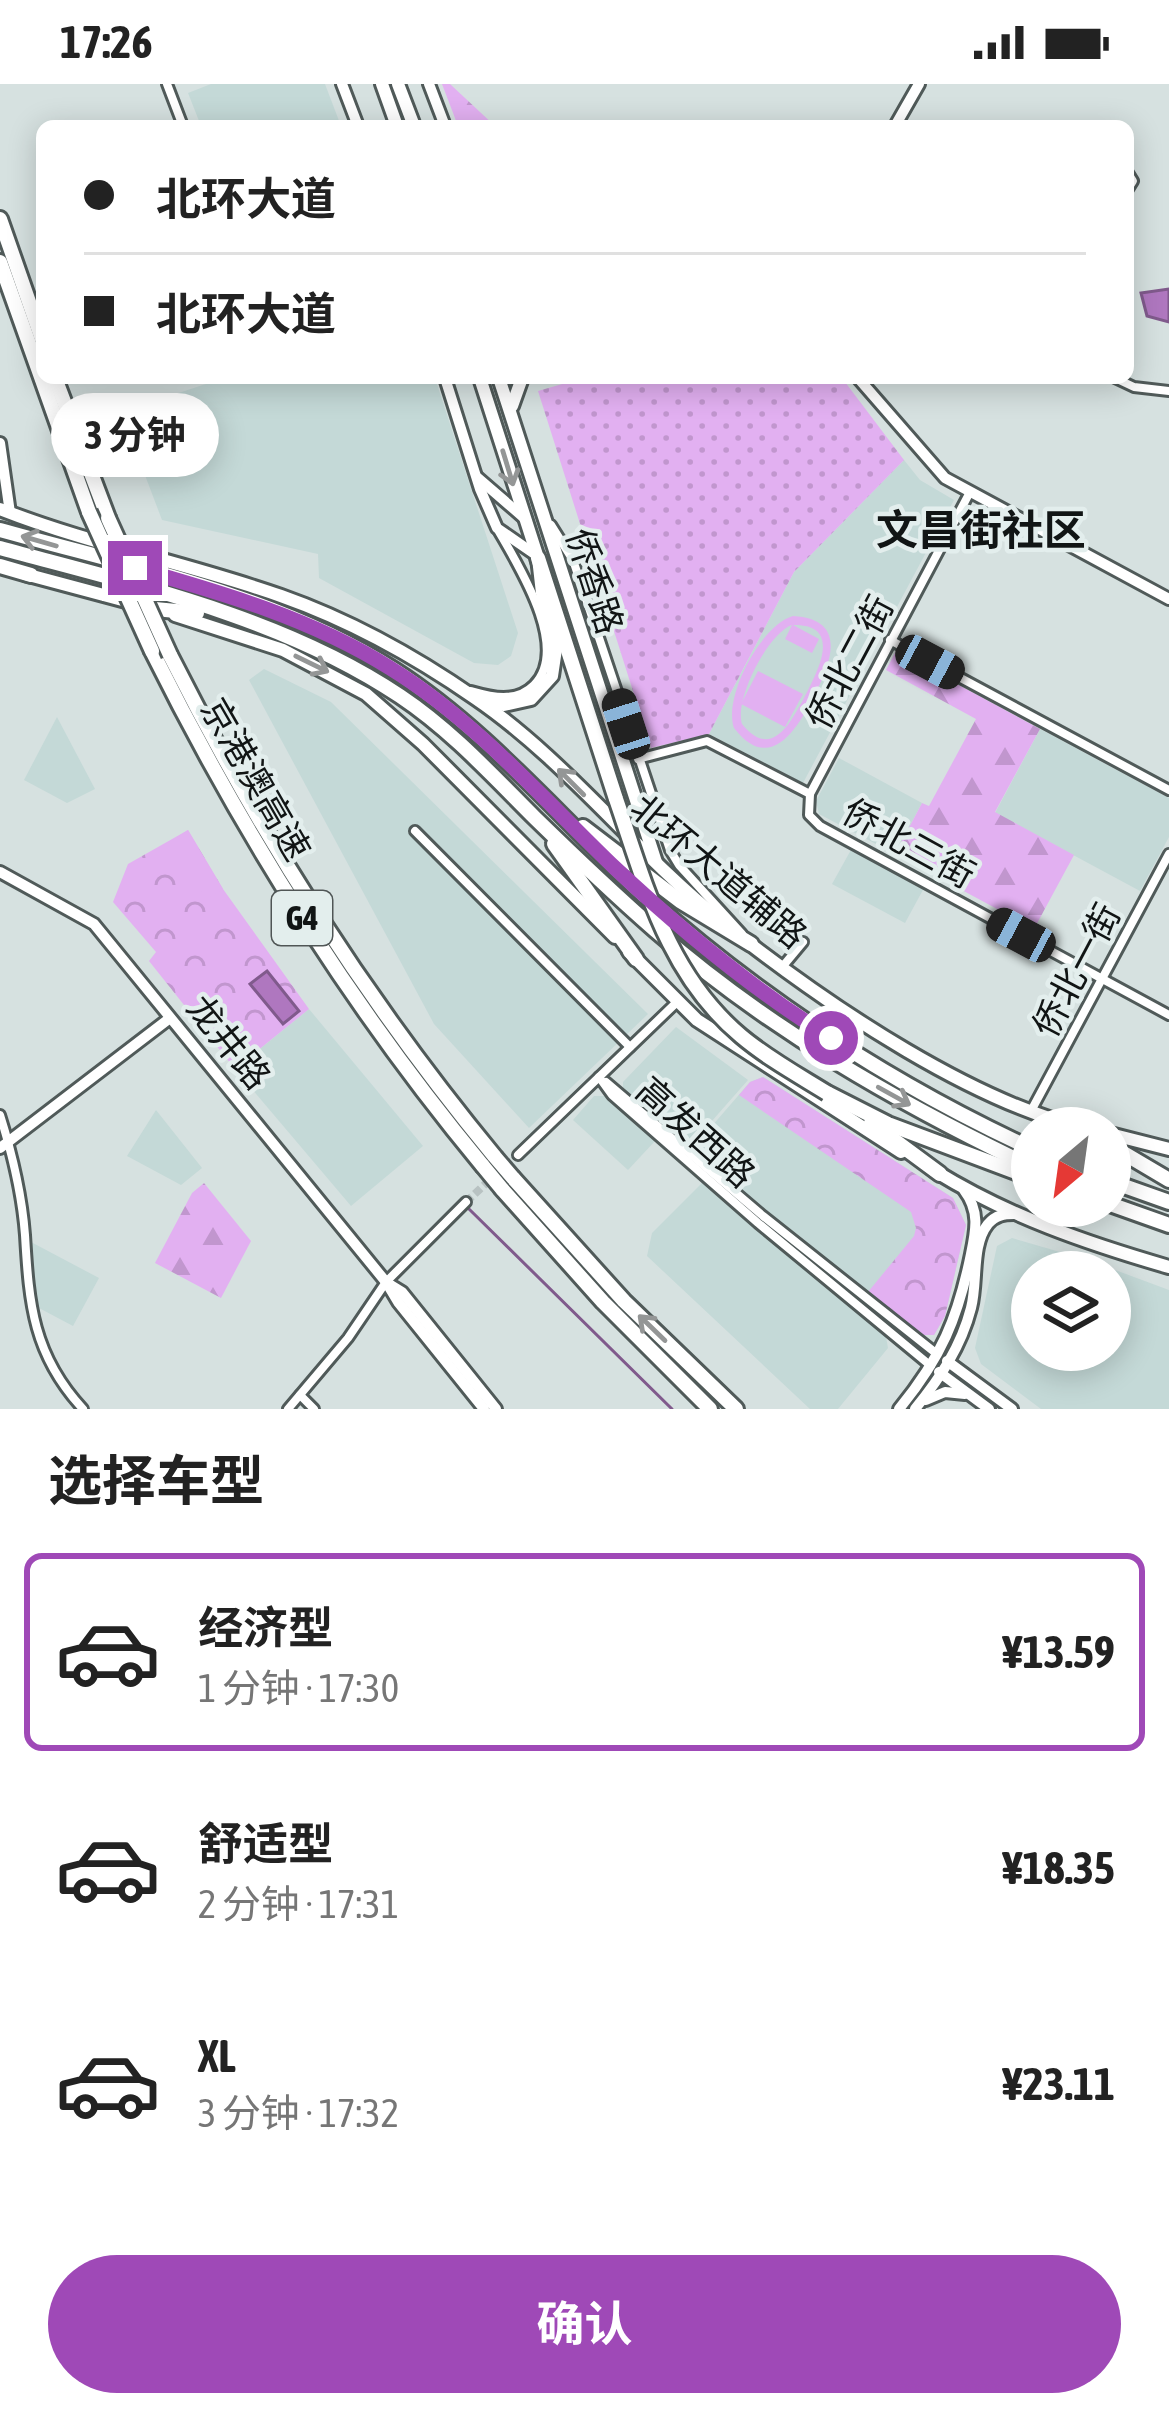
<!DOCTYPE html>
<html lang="zh">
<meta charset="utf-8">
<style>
body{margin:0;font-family:"Asap Condensed","Noto Sans SC",sans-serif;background:#f6f6f6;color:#222;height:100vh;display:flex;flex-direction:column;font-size:45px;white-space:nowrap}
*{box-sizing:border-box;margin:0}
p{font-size:39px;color:#767676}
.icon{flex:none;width:66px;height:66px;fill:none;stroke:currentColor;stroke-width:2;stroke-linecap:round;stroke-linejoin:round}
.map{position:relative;height:1325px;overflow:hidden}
.drawer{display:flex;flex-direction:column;background:#fff;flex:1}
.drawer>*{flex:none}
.hud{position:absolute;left:36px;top:36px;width:1098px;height:264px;border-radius:18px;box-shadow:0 6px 30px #0003;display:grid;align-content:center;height:264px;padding:0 48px;background:#fff}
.needle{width:78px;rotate:209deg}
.buttons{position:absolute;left:1011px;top:1023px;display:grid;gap:24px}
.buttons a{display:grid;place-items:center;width:120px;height:120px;border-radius:50%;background:#fff;box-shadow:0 6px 30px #0003;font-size:60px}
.end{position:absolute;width:54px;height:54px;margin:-27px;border:15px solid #9f49b7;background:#fff;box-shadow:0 0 0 6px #fff}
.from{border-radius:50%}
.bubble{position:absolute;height:84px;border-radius:42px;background:#fff;box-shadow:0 6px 30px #0003;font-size:39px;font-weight:700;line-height:84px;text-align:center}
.car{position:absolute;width:36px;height:72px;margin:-36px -18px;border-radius:15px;box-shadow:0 0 9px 3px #0007;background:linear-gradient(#222 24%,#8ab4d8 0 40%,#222 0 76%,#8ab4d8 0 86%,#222 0)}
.hud b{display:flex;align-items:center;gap:42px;height:114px;font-size:45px}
.hud b+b{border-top:3px solid #e0e0e0}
.hud i{width:30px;height:30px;background:#222}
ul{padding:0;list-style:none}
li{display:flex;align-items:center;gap:36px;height:198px;margin:0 24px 18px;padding:0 24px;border:6px solid transparent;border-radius:18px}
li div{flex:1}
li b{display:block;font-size:45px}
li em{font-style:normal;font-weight:700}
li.on{border-color:#9f49b7}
li>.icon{width:108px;height:108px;stroke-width:1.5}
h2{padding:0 48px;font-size:54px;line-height:144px}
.button{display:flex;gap:24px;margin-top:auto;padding:24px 48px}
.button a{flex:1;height:138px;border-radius:72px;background:#9f49b7;color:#fff;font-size:48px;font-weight:700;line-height:138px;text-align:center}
.status{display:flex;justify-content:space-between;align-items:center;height:84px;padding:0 60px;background:#fff;direction:ltr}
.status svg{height:33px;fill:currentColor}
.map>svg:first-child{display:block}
.built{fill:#c4d9d7;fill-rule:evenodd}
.grass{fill:url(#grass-dots)}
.forest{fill:url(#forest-firs)}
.park{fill:url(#park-crowns)}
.garden{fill:#e2b0f1;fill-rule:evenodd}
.water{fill:#af77bf;stroke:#805a8c;stroke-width:3}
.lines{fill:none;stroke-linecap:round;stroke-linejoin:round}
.stream{stroke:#805a8c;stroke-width:3}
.street-tunnel{stroke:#b8c2c2;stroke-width:8;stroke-dasharray:8 4;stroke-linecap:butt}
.street-casing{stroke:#505a59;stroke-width:14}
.secondary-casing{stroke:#505a59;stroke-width:16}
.primary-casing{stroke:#505a59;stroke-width:18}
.highway-casing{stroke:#505a59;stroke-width:20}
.street{stroke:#fff;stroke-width:8}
.secondary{stroke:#fff;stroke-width:10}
.primary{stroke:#fff;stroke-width:12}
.highway{stroke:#fff;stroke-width:14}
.highway-bridge-casing{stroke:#505a59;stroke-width:20;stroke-linecap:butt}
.highway-bridge{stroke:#fff;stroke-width:14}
.oneway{stroke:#949696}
.route{stroke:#9f49b7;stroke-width:15}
.labels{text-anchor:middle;stroke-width:9;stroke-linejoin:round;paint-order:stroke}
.shield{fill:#e3eeed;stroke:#505656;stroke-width:3}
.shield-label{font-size:33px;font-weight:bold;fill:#111515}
.street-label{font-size:36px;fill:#111515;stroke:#e3eeed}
.quarter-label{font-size:42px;font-weight:bold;fill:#111515;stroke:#e3eeed}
</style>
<div class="status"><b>17:26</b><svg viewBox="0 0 49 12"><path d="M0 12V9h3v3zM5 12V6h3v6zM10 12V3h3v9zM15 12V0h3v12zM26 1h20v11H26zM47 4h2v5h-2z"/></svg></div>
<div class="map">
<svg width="1169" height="1325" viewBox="0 0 1169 1325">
<defs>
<pattern id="grass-dots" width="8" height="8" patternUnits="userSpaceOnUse" patternTransform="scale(3)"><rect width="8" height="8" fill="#e2b0f1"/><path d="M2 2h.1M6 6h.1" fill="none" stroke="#c196ce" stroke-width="1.8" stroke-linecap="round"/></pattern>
<pattern id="forest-firs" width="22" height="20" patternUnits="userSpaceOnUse" patternTransform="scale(3)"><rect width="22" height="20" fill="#e2b0f1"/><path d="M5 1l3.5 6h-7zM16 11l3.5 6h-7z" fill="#c196ce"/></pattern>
<pattern id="park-crowns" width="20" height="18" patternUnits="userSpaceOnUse" patternTransform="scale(3)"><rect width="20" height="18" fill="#e2b0f1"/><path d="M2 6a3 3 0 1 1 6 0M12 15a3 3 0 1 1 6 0" fill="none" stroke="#c196ce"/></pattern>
</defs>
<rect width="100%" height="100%" fill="#d6e1e0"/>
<!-- built -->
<g class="built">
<polygon points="211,0 325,0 341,42 201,42 188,9"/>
<polygon points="224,294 435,294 518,549 511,572 498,581 474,579 319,494 318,470 162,436 121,328"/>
<polygon points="904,376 920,396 954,416 803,699 709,650 794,488"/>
<polygon points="264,585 331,618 648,930 529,1044 434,940 249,596"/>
<polygon points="57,633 95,705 67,719 24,696"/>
<polygon points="1040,645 1169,714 1169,753 1140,807 995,729"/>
<polygon points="839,674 922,719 895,770 819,730 816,717"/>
<polygon points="852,764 924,804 905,839 832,800"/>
<polygon points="309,925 423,1062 351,1122 235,985"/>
<polygon points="676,943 748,996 689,1063 623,1006 623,998"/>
<polygon points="763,993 953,1114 966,1141 945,1232 934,1251 923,1251 910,1242 846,1190 834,1203 885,1247 888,1264 838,1325 810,1325 647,1172 652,1149 715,1086 692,1065 750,998"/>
<polygon points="594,1012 605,1012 655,1057 628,1086 573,1036"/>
<polygon points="156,1026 202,1084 181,1101 127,1072"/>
<path d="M1012,1154L1091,1177L1169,1206V1325H1041L981,1280L975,1264L997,1162ZM1032,1188H1110V1266H1032Z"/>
<polygon points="31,1158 99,1194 73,1242 39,1224 32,1199"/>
</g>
<!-- grass -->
<polygon class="grass" points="583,294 842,294 904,376 794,488 709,650 651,664 538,307"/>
<!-- forest -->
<g class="forest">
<polygon points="442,0 450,0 495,42 458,42"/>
<polygon points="896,567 1040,645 995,728 1074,771 1034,845 895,770 922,719 929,722 976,635 886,586"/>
<polygon points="204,1099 251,1157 221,1214 155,1179 192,1109"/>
</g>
<!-- park -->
<g class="park">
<polygon points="188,746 223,805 309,925 235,985 149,877 156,868 113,818 128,780"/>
<polygon points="763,993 953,1114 966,1141 945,1232 934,1251 923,1251 868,1208 914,1152 916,1144 911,1128 739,1011 750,998"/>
</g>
<!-- garden -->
<g class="garden">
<path d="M793,532C847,535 832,577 815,610C799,642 771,692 734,644C723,613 761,541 793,532ZM792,541L785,555L812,569L819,555L793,541C845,540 816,590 804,614C790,640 771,676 742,640C734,616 768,549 792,541Z"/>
<polygon points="758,587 803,610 785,643 741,620"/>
<polygon points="188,746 223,805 206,815 171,757"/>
</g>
<!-- water -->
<g class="water">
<polygon points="1169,205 1169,238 1147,232 1141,209"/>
<polygon points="267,887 299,927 283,940 250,900"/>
</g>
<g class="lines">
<!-- stream -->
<polyline class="stream" points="469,1125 672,1325"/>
<!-- street-tunnel -->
<polyline class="street-tunnel" points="466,1118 494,1092"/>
<!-- street casing -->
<g class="street-casing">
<g id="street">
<polyline points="167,0 183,42"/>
<polyline points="1128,89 1133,97 1128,105"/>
<polyline points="1115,294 1134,303 1169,307"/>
<polyline points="970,408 810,710 809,731 820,742 1169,931"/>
<polyline points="551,441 573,476 670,766 679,781 742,850"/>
<polyline points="890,556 1169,706"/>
<path d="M471,607C492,613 516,619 534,601C571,564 518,481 498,446"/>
<polyline points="638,675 707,657 810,710"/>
<polyline points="415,747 630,963"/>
<polyline points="783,882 803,858"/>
<polyline points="599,993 612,1011 758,1139 931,1282"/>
<polyline points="606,998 763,1132 937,1270"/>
<polyline points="1031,1027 1169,770"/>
<path d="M0,1031C12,1069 22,1111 25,1151C29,1220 33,1271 83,1325"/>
<polyline points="518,1071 677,918"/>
<polyline points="300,1311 314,1325"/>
<polyline points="288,1325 348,1254 386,1198 466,1118"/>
</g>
</g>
<!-- secondary casing -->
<g class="secondary-casing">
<g id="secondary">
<polyline points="342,0 358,42"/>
<polyline points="429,0 445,42"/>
<polyline points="895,42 919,0"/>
<polyline points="445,294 480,405 497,444 536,471"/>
<polyline points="858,294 945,394 1169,515"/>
<polyline points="0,359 10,429"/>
<polyline points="478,394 523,433"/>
<polyline points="0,788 94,840 386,1198 398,1218 484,1325"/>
<polyline points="0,1064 170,934"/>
<polyline points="389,1200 402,1208 496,1325"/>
<polyline points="947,1277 1012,1325"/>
<polyline points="939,1288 989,1325"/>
<polyline points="926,1316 945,1308 965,1310"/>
<path d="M899,1325C941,1274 958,1234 971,1170C976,1146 980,1127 964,1106"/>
<path d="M915,1325C940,1294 961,1263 971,1224C978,1198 971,1161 988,1140C996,1131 1004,1130 1014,1130"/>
</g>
</g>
<!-- primary casing -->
<g class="primary-casing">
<g id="primary">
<polyline points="382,0 397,42"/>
<polyline points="398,0 414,42"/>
<polyline points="480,294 538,474 542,509 556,565 552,592 531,615 504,621 484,615"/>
<polyline points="499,294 656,778"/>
<polyline points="512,322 522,294"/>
<path d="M0,425C91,461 188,479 281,512C349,536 416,573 475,614C566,676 634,767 720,836"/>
<polyline points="25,490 156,525"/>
<polyline points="175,531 283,566 366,610 423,660 615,853"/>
<path d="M745,856C836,926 971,1017 1083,1044"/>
<polyline points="629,868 697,936 901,1068"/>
<polyline points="1110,1050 1169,1065"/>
<path d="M935,1087C1008,1132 1086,1159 1169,1183"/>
</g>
</g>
<!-- highway casing -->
<g class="highway-casing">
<g id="highway">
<polyline points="0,135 42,255"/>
<polyline points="0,178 89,428"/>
<polyline points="55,294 108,434"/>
<path d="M0,446C132,483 277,511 394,586C489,647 561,736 644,811C760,914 891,1000 1032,1065"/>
<path d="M0,464C136,501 282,533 400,612C451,646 492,691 535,734C574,772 614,810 655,846C767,944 898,1019 1032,1083"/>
<polyline points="538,474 616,715"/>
<polyline points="0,482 31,491"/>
<polyline points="155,525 197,529"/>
<path d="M152,567C243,750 352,924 483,1082"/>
<path d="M170,571C260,750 367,918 495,1073"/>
<polyline points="583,743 680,817 751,860"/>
<polyline points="554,760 636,875"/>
<polyline points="827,1009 888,1040 1032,1094"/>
<polyline points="871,1039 940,1090"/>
<polyline points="1068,1040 1076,1044"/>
<polyline points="1110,1061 1169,1096"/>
<polyline points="513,1094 624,1217 736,1325"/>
<polyline points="1110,1097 1169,1118"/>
<polyline points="502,1105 603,1218 710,1325"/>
<polyline points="1110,1120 1169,1141"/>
</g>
</g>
<!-- street -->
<use href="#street" class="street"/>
<!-- secondary -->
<use href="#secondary" class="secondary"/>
<!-- primary -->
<use href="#primary" class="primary"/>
<!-- highway -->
<use href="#highway" class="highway"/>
<!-- highway-bridge casing -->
<g class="highway-bridge-casing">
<g id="highway-bridge">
<polyline points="89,428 152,567"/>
<polyline points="108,434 170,571"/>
<path d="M616,715C646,802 667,890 741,952C767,974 798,991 827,1009"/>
<polyline points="495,1073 513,1094"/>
<polyline points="483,1082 502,1105"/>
</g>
</g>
<!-- highway-bridge -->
<use href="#highway-bridge" class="highway-bridge"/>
</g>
<!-- one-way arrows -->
<defs><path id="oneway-shaft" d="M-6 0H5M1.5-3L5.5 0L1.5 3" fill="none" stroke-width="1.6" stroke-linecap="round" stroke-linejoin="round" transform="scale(3)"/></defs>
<g class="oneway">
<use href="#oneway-shaft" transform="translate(508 384) rotate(73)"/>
<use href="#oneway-shaft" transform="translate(39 457) rotate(-164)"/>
<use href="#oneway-shaft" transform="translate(312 580) rotate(26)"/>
<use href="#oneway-shaft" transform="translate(571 698) rotate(-135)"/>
<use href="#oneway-shaft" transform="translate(894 1012) rotate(29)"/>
<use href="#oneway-shaft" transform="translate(652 1244) rotate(-136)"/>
</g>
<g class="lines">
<!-- route -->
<path class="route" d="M135,484C223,509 312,535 390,584C476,637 543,715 615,784C682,847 754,906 831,954"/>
</g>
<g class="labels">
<!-- shield labels -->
<rect class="shield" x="272" y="807" width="60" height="54" rx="9"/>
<g class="shield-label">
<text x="302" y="846">G4</text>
</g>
<!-- street labels -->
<g class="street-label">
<text transform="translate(595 497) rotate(72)" y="13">侨香路</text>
<text transform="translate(849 578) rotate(-62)" y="13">侨北二街</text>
<text transform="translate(256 695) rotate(60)" y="13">京港澳高速</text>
<text transform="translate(909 759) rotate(29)" y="13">侨北三街</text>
<text transform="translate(719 787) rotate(40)" y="13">北环大道辅路</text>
<text transform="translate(1076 886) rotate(-62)" y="13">侨北一街</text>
<text transform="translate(229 958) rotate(51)" y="13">龙井路</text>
<text transform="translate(696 1048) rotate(42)" y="13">高发西路</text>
</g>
<!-- quarter labels -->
<g class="quarter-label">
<text x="981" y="461">文昌街社区</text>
</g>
</g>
</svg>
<div class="buttons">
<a><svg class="needle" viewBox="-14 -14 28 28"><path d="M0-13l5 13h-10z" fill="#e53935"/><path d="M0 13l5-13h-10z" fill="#767676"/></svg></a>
<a><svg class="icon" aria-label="layers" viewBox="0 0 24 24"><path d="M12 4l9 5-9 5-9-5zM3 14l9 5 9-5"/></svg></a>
</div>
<i class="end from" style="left:831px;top:954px"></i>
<i class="end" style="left:135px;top:484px"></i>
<div class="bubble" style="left:51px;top:309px;width:168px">3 分钟</div>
<i class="car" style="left:930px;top:578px;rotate:118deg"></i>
<i class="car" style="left:626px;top:640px;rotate:342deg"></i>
<i class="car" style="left:1021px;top:851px;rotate:298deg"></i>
<div class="hud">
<b><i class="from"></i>北环大道</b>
<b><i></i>北环大道</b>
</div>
</div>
<section class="drawer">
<h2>选择车型</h2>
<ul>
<li class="on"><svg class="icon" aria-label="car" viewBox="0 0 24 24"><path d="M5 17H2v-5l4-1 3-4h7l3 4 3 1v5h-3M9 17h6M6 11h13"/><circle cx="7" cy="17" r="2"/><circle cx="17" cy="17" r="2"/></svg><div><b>经济型</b><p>1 分钟 · 17:30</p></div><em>¥13.59</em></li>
<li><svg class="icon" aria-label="car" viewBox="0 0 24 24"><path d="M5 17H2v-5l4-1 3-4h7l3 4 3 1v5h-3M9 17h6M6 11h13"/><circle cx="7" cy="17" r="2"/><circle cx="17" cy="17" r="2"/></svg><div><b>舒适型</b><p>2 分钟 · 17:31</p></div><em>¥18.35</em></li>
<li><svg class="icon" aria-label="car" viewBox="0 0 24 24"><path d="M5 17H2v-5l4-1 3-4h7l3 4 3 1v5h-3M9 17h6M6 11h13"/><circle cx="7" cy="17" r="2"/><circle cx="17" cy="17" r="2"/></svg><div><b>XL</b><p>3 分钟 · 17:32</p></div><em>¥23.11</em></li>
</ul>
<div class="button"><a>确认</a></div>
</section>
